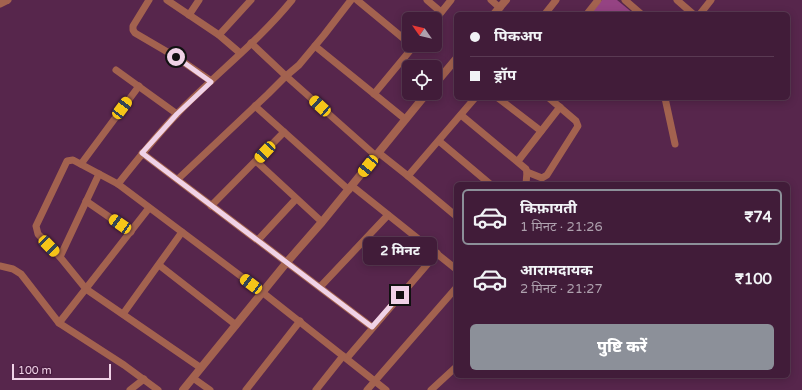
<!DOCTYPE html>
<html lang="hi">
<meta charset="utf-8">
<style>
body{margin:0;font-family:"Varela Round","Noto Sans Devanagari",sans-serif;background:#482541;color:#f1f3f6;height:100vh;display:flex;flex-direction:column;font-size:15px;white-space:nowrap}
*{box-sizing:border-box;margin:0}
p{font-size:13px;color:#aea1ae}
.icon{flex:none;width:22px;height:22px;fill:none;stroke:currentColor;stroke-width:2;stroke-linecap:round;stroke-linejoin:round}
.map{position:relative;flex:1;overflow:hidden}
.details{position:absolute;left:454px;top:182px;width:336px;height:196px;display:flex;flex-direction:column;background:#411c39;border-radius:6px;box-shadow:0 2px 10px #0003,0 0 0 1px #5a3a53}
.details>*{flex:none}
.guide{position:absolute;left:454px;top:12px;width:336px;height:88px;border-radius:6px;box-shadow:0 2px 10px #0003,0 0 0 1px #5a3a53;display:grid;align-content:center;height:88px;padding:0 16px;background:#411c39}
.needle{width:26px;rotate:304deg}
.tools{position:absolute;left:402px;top:12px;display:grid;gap:8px}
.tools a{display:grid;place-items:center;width:40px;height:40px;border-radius:6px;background:#411c39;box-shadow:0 2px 10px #0003,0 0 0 1px #5a3a53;font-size:20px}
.scale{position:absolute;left:12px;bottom:10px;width:99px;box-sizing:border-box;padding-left:4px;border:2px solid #f0d2e7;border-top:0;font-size:11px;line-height:14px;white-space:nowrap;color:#f0d2e7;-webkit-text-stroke:3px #4b1c41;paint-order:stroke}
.end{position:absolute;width:18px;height:18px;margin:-9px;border:5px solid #f0d2e7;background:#111;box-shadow:0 0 0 2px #111}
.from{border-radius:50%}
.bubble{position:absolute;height:28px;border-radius:6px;background:#411c39;box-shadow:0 2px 10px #0003,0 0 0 1px #5a3a53;font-size:13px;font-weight:800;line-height:28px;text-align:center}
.car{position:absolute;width:12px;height:24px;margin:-12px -6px;border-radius:5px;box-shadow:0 0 3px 1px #0007;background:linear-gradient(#f5c518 24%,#345 0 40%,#f5c518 0 76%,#345 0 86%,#f5c518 0)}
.guide b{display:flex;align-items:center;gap:14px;height:38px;font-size:15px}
.guide b+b{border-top:1px solid #5a3a53}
.guide i{width:10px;height:10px;background:#f1f3f6}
ul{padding:7px 0 0;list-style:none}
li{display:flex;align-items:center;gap:12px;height:56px;margin:0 8px 6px;padding:0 8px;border:2px solid transparent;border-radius:6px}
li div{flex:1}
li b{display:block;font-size:15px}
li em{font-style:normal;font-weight:800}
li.selected{border-color:#8c9099}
li>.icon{width:36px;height:36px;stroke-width:1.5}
.button{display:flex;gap:8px;margin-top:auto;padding:8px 16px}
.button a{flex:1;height:46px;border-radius:6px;background:#8c9099;color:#fff;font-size:16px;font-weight:800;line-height:46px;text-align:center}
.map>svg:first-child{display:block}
.green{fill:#954383}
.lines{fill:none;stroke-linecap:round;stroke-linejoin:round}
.minor{stroke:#a3624f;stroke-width:7}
.tertiary{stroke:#a3624f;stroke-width:8}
.route{stroke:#f0d2e7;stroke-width:5}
</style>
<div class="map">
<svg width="802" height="390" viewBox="0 0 802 390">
<rect width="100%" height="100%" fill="#57264c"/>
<!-- green -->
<polygon class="green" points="602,0 617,0 634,14 590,14"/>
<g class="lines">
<!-- minor -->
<g class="minor">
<polyline points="149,0 133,26 133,30 135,33 176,57 211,81"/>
<polyline points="167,0 219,35 240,53"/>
<polyline points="357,0 409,43"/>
<polyline points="427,0 441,12"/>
<polyline points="491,0 500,8"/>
<polyline points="625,0 641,14"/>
<polyline points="677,0 693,14"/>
<polyline points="0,4 8,0"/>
<polyline points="545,14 556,0"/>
<polyline points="587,14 598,0"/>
<polyline points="700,14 711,0"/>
<polyline points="189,15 199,0"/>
<polyline points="435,20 451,0"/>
<polyline points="219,35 251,0"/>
<polyline points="251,43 286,76 376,156"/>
<polyline points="315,46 405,119"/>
<polyline points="116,70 177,114"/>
<polyline points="374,94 413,47"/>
<polyline points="498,98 541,131"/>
<polyline points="665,98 675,144"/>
<polyline points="255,106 349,190"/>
<polyline points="461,115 526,169 527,172 526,184"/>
<polyline points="439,141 490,184"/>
<polyline points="142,153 372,327"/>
<polyline points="379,153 408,176 475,98"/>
<polyline points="256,161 322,222"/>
<polyline points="518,161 560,107"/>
<polyline points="81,164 139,86"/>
<polyline points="527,172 542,178 547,175 578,126 576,121 549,98"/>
<polyline points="408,176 456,216"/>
<polyline points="178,179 268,94 286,76 299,65 324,35 351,0"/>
<path d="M118,184C137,160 156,136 177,114C214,75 258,42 292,0"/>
<polyline points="352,186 456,269"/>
<polyline points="86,201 131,232"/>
<polyline points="211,206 284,132"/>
<polyline points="258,240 296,199"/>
<polyline points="60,257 99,174"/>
<polyline points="159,265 236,325"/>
<polyline points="0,266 13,269 21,274 59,323 124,365 158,390"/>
<polyline points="320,287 388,215"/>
<polyline points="123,314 182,232"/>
<polyline points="59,323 149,208"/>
<polyline points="347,358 437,253"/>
<polyline points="201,368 86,289 60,257 38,234 36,226 67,161 73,160 118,184 262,292 386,390"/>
<polyline points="193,378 210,390"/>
<polyline points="130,390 144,379"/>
<polyline points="246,390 300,321"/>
<polyline points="316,390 343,356"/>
<polyline points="367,390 456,288"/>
<polyline points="431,390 456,367"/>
</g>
<!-- tertiary -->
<g class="tertiary">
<polyline points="494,14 506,0"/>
<polyline points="435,84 456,59"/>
<polyline points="183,390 287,262 322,222 427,93"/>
</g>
</g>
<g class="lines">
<!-- route -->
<polyline class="route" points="176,57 211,82 177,114 142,153 372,327 400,295"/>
</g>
</svg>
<div class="tools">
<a><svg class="needle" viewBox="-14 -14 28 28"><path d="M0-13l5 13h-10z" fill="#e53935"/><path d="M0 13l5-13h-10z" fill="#aea1ae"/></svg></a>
<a><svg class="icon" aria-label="locate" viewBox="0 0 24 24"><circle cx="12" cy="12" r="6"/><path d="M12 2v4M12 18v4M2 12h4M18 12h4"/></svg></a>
</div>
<div class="scale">100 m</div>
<i class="end from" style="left:176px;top:57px"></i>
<i class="end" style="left:400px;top:295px"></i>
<div class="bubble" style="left:363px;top:237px;width:74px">2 मिनट</div>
<i class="car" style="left:320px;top:106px;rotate:312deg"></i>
<i class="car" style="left:122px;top:108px;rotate:37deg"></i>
<i class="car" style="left:265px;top:152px;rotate:223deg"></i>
<i class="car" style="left:368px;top:166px;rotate:219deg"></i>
<i class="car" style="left:120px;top:224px;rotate:305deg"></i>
<i class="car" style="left:49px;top:246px;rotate:136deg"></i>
<i class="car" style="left:251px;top:284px;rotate:307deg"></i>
<div class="guide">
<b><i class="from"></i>पिकअप</b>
<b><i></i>ड्रॉप</b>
</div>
<section class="details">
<ul>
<li class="selected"><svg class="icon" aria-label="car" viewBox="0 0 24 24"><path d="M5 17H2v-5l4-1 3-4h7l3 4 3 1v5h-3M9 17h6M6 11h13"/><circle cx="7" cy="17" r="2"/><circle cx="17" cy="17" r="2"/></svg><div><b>किफ़ायती</b><p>1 मिनट · 21:26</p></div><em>₹74</em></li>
<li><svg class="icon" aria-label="car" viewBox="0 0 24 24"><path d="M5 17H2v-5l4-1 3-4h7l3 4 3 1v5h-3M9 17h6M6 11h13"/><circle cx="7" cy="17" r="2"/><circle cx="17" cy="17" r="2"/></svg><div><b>आरामदायक</b><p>2 मिनट · 21:27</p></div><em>₹100</em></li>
</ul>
<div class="button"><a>पुष्टि करें</a></div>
</section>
</div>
